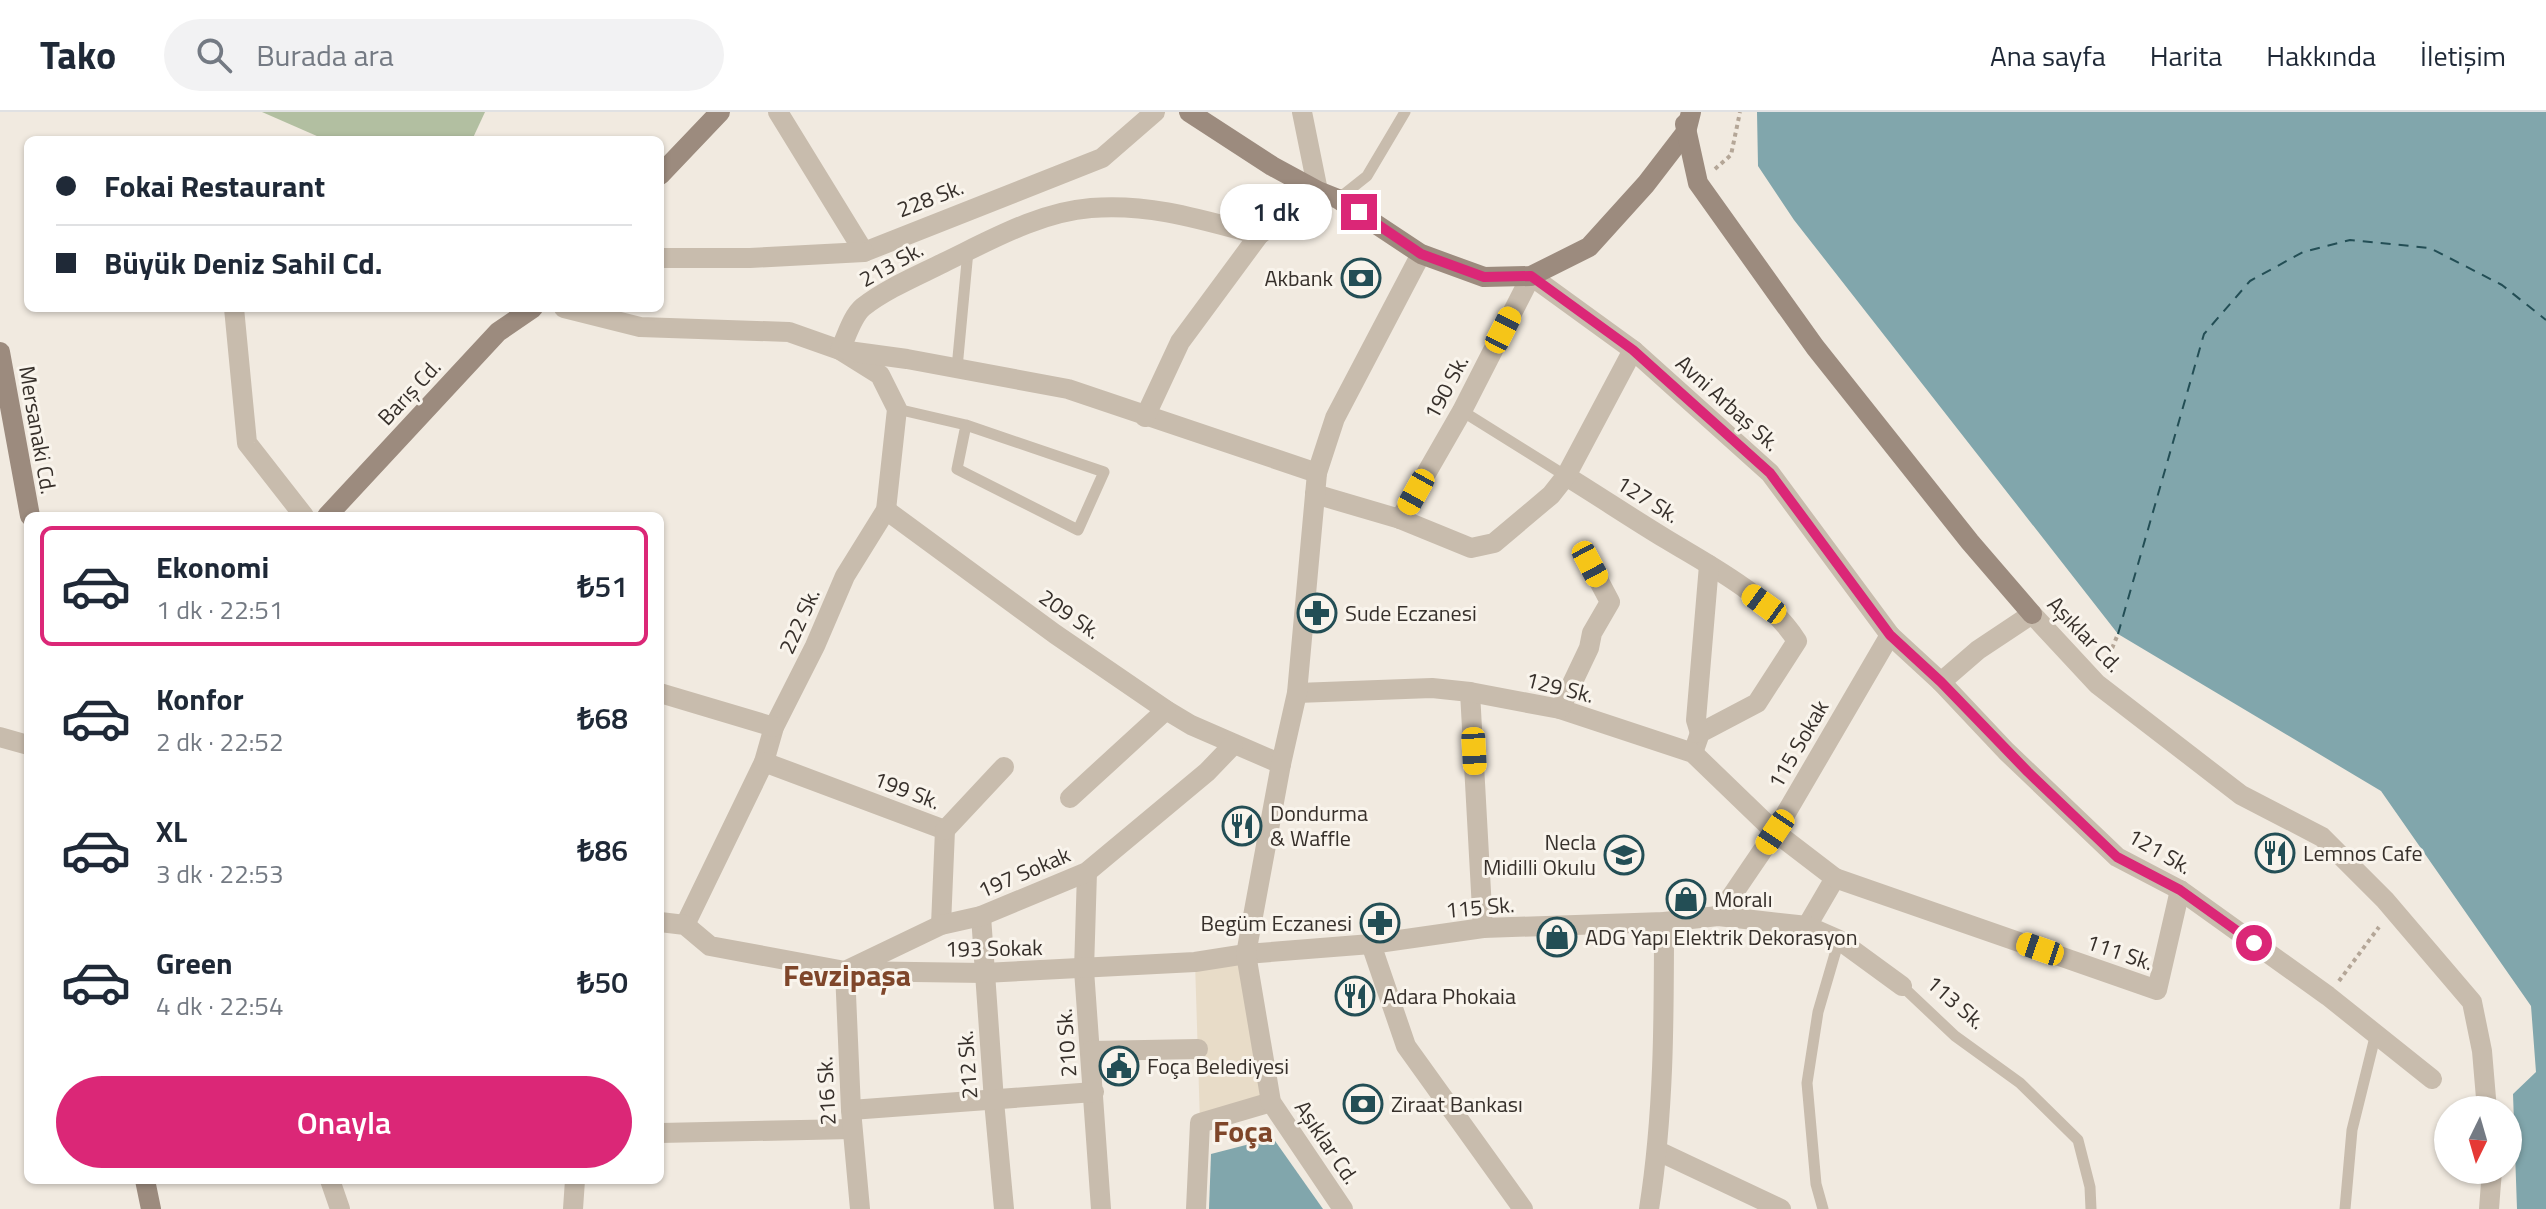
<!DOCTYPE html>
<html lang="tr">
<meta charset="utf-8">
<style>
body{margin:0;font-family:"Titillium Web",sans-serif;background:#f2f2f3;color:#1f2937;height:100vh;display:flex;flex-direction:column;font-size:30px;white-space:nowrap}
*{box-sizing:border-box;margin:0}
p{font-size:26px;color:#747a83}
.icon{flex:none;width:44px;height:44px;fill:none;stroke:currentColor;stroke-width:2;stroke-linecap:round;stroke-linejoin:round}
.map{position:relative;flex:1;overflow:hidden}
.details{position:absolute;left:24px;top:400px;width:640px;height:672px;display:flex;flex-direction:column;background:#fff;border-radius:12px;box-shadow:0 2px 6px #0004}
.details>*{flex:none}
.banner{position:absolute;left:24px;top:24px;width:640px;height:176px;border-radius:12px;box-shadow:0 2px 6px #0004;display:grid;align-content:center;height:176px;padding:0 32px;background:#fff}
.needle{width:52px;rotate:185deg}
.fabs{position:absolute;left:2434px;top:984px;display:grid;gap:16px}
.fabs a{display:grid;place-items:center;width:88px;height:88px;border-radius:50%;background:#fff;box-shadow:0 2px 6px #0004;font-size:40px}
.end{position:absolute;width:36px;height:36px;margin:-18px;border:10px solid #db2777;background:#fff;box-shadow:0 0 0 4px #fff}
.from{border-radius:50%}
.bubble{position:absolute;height:56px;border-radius:28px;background:#fff;box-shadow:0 2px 6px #0004;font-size:26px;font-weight:600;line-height:56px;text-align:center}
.car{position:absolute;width:24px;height:48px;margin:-24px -12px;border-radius:10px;box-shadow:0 0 6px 2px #0007;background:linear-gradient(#f5c518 24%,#345 0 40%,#f5c518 0 76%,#345 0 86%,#f5c518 0)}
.banner b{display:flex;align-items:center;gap:28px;height:76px;font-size:30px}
.banner b+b{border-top:2px solid #e0e1e3}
.banner i{width:20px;height:20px;background:#1f2937}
ul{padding:14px 0 0;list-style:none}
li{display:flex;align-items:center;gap:24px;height:120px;margin:0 16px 12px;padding:0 16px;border:4px solid transparent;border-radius:12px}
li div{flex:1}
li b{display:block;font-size:30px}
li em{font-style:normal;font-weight:600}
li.on{border-color:#db2777}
li>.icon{width:72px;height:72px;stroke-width:1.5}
.action{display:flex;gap:16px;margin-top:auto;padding:16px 32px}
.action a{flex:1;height:92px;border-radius:48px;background:#db2777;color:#fff;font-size:32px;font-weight:600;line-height:92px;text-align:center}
header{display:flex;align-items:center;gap:48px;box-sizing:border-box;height:112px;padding:0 40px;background:#fff;border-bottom:2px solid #e0e1e3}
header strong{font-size:38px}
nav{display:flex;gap:44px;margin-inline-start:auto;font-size:28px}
.search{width:560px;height:72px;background:#f2f2f3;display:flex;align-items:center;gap:20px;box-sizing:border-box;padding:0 28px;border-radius:44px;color:#747a83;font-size:30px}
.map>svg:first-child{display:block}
.green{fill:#b2bfa1}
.plaza{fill:#e8dcc8}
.water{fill:#81a6ac}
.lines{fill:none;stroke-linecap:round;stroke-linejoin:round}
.ferry{stroke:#234e55;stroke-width:2;stroke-dasharray:10 8;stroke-linecap:butt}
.path{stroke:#b4a697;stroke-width:4;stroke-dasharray:4 4;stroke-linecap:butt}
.lane{stroke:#c8bcad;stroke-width:11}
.street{stroke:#c8bcad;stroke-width:20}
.secondary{stroke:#9c8b7e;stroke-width:20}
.route{stroke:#db2777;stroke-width:10}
.labels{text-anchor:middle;stroke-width:6;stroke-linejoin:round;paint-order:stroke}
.street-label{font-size:22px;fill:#37302b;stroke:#f9f4ec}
.poi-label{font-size:22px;fill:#37302b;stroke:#f9f4ec;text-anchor:start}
.district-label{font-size:30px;font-weight:bold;fill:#7f462a;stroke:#f9f4ec}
</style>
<header>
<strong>Tako</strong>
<div class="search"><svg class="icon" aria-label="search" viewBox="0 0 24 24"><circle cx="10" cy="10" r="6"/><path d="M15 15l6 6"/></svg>Burada ara</div>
<nav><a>Ana sayfa</a><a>Harita</a><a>Hakkında</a><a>İletişim</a></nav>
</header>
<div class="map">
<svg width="2546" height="1097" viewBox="0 0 2546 1097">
<rect width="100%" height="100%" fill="#f1eae0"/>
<!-- green -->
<polygon class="green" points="262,0 485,0 472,28 326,28"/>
<!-- plaza -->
<polygon class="plaza" points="1246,842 1271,990 1200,1011 1195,850"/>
<!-- water -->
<g class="water">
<polygon points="1757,0 2546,0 2546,1097 2517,1097 2513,982 2536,960 2531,894 2381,679 2118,522 1794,108 1758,54"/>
<polygon points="1273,1026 1323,1097 1209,1097 1211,1042"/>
</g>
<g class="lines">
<!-- ferry -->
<polyline class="ferry" points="2118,522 2204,222 2250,169 2303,140 2350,128 2430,136 2502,173 2546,208"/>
<!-- path -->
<g class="path">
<polyline points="1715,57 1731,43 1740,0"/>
<polyline points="2106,551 2118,522"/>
<polyline points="2339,869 2379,815"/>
</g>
<!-- lane -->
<g class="lane">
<polyline points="1338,87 1367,64 1405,0"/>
<polyline points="957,256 968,139"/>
<polyline points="897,297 966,313 1104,360 1078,418 957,357 966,313"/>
<polyline points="1462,299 1566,364"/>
<polyline points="1902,874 1955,924 2020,971 2078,1028 2090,1075 2091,1097"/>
<polyline points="1823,1097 1816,1072 1807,971 1818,900 1839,828"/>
<polyline points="2345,1097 2352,1018 2376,921"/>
</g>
<!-- street -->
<g class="street">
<polyline points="778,0 864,140 1102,46 1155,0"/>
<polyline points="660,146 750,146 864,140"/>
<polyline points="234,196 247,331 304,404"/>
<polyline points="564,196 640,215 789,220 840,238 880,263 897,297 886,398 845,464 815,534 774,615 764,650 685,813"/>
<path d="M840,238C846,226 852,204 863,195C886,177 917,164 943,151C989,129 1039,100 1091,96C1150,91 1203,108 1259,123"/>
<polyline points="848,239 907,247 1068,277 1317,361"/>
<polyline points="1145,305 1180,230 1259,123 1318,79 1302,0"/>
<path d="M1566,364C1600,385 1633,407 1666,427C1712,455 1768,483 1797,529L1757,591L1700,621L1693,641"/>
<polyline points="1315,382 1400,407 1471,436 1494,431 1551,383 1566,364 1633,238"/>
<polyline points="886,398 1055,522 1166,598 1191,613 1281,652"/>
<polyline points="1400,407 1462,299 1531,164 1633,238 1770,361 1890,523 1941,570 2006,639 2117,745 2180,778 2328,884 2432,967"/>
<polyline points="1941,570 1978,538 2032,502 2097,572 2241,683 2322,725 2385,788 2472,890 2482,939 2487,998"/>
<polyline points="1470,580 1483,816"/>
<polyline points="660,581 774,615"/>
<polyline points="1297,581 1432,576 1470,580 1560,597 1693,641 1775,720 1835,766 1807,814"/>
<polyline points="1560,597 1589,536 1592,521 1610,490 1590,452"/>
<polyline points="1700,621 1696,608 1709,453"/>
<polyline points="0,625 28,633"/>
<polyline points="764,650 945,718 941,813"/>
<polyline points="1070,686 1166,598"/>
<polyline points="945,718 1004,655"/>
<polyline points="1087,760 1084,858 1101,1097"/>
<polyline points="1835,766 2157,878 2180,778"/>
<polyline points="981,804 994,989 1004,1097"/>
<polyline points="1718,804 1775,720 1890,523"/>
<polyline points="660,810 685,813 710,834 845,859 984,861 1195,850 1246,842 1371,832 1483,816 1664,810 1718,804 1807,814 1839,828 1902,874"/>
<polyline points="1371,832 1406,934 1523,1097"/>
<polyline points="1091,939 1198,937"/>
<polyline points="851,998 1094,980"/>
<polyline points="660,1021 852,1017"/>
<polyline points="1658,1039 1781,1097"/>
<polyline points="330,1068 340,1097"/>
<polyline points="573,1097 575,1068"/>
<polyline points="860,1097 851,998 845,859 941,813 981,804 1087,760 1207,660 1233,633"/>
<polyline points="1196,1097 1200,1011 1271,990"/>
<polyline points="1343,1097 1271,990 1246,842 1281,652 1297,581 1317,361 1335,306 1421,142"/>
<path d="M1649,1097C1664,1002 1664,907 1664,810"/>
<polyline points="2489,1097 2492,1058"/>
</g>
<!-- secondary -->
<g class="secondary">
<polyline points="1189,0 1272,54 1318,79 1338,87 1421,142 1484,165 1531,164 1589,135 1646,72 1686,20 1691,0"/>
<polyline points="1685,12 1698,71 1815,235 1970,430 2032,502"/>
<polyline points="660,63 720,0"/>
<polyline points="0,240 30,404"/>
<polyline points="327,404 498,220 533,196"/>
<polyline points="145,1068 151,1097"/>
</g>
</g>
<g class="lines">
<!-- route -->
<polyline class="route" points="1359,100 1421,142 1484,165 1531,164 1633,238 1770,361 1890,523 1941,570 2028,660 2117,745 2180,778 2254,831"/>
</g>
<!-- icons -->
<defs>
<g id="bank-ring" transform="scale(2)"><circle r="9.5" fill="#f9f4ec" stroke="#234e55" stroke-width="1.5"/><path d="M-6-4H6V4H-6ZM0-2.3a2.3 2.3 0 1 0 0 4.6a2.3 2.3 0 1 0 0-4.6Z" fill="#234e55"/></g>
<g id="pharmacy-ring" transform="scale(2)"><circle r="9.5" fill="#f9f4ec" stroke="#234e55" stroke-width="1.5"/><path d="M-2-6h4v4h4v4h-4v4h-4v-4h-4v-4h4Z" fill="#234e55"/></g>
<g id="restaurant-ring" transform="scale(2)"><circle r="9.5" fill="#f9f4ec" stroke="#234e55" stroke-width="1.5"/><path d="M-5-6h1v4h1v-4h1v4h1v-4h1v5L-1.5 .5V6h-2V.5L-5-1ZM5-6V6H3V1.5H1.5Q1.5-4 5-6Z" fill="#234e55"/></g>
<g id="school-ring" transform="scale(2)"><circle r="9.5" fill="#f9f4ec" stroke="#234e55" stroke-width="1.5"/><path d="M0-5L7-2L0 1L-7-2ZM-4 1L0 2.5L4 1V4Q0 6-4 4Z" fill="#234e55"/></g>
<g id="shop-ring" transform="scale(2)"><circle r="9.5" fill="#f9f4ec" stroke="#234e55" stroke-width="1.5"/><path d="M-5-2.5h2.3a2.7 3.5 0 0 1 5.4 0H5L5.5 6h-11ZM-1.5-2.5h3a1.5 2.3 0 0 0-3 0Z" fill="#234e55"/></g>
<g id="civic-ring" transform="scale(2)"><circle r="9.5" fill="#f9f4ec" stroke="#234e55" stroke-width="1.5"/><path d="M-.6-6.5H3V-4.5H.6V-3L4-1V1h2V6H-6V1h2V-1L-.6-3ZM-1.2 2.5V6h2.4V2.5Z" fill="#234e55"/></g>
</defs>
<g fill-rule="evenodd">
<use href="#bank-ring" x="1361" y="166"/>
<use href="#pharmacy-ring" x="1317" y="501"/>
<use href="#restaurant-ring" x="1242" y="714"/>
<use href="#restaurant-ring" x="2275" y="741"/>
<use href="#school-ring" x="1624" y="743"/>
<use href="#shop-ring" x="1686" y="787"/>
<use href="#pharmacy-ring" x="1380" y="811"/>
<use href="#shop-ring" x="1557" y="825"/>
<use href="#restaurant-ring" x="1355" y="884"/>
<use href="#civic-ring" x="1119" y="954"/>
<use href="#bank-ring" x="1363" y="992"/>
</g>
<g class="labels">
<!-- street labels -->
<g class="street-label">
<text transform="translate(930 86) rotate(-21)" y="8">228 Sk.</text>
<text transform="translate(891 152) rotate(-29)" y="8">213 Sk.</text>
<text transform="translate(1446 275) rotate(-62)" y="8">190 Sk.</text>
<text transform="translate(409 280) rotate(-47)" y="8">Barış Cd.</text>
<text transform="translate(1728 291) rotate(42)" y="8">Avni Arbaş Sk.</text>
<text transform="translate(38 318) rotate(80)" y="8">Mersanaki Cd.</text>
<text transform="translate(1648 387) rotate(32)" y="8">127 Sk.</text>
<text transform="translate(1070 502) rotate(35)" y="8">209 Sk.</text>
<text transform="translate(799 509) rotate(-66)" y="8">222 Sk.</text>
<text transform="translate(2085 522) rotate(46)" y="8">Aşıklar Cd.</text>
<text transform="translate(1560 575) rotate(14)" y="8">129 Sk.</text>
<text transform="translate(1798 632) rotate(-60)" y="8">115 Sokak</text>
<text transform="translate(907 678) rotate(21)" y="8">199 Sk.</text>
<text transform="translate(2160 739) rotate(30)" y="8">121 Sk.</text>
<text transform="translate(1024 760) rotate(-23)" y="8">197 Sokak</text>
<text transform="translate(1480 795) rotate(-5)" y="8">115 Sk.</text>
<text transform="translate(994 836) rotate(-1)" y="8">193 Sokak</text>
<text transform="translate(2120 840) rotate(19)" y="8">111 Sk.</text>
<text transform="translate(1956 890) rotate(41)" y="8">113 Sk.</text>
<text transform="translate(1066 931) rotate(-94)" y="8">210 Sk.</text>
<text transform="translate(967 953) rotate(-94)" y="8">212 Sk.</text>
<text transform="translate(826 979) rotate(-93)" y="8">216 Sk.</text>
<text transform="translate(1327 1030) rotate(56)" y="8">Aşıklar Cd.</text>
</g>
<!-- poi labels -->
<g class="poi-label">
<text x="1333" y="174" text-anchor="end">Akbank</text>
<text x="1345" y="509">Sude Eczanesi</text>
<text x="1270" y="709">Dondurma<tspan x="1270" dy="25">&amp; Waffle</tspan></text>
<text x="1596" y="738" text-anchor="end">Necla<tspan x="1596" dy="25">Midilli Okulu</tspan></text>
<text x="2303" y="749">Lemnos Cafe</text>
<text x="1714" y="795">Moralı</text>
<text x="1352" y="819" text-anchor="end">Begüm Eczanesi</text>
<text x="1585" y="833">ADG Yapı Elektrik Dekorasyon</text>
<text x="1383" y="892">Adara Phokaia</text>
<text x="1147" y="962">Foça Belediyesi</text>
<text x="1391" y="1000">Ziraat Bankası</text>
</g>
<!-- district labels -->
<g class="district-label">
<text x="847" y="874">Fevzipaşa</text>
<text x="1243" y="1030">Foça</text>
</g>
</g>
</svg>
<div class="fabs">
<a><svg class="needle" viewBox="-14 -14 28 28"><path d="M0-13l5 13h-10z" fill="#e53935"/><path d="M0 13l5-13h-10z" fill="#747a83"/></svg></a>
</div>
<i class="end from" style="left:2254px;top:831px"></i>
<i class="end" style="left:1359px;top:100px"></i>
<div class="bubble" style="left:1220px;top:72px;width:112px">1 dk</div>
<i class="car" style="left:1503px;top:218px;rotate:27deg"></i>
<i class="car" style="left:1416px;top:380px;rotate:209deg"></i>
<i class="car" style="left:1590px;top:452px;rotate:152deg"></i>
<i class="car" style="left:1764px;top:492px;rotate:306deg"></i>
<i class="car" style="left:1474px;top:639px;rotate:177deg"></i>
<i class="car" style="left:1775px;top:720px;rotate:214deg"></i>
<i class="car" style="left:2040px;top:837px;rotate:289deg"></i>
<div class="banner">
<b><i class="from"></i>Fokai Restaurant</b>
<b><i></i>Büyük Deniz Sahil Cd.</b>
</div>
<section class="details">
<ul>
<li class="on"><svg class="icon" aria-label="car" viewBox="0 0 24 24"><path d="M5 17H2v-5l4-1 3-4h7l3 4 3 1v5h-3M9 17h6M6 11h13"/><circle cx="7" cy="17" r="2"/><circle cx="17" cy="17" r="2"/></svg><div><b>Ekonomi</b><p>1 dk · 22:51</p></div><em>₺51</em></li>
<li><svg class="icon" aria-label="car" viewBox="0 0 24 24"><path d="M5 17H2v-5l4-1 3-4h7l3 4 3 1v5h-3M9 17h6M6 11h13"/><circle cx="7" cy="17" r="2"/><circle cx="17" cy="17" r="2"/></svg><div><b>Konfor</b><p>2 dk · 22:52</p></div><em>₺68</em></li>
<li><svg class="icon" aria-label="car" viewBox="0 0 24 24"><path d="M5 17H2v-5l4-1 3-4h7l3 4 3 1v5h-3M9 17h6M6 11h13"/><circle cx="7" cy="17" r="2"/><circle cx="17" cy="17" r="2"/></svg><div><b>XL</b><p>3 dk · 22:53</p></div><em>₺86</em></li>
<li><svg class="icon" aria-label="car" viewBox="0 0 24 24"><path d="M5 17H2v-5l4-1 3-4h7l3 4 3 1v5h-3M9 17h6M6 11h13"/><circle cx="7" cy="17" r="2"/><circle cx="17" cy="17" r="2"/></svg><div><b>Green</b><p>4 dk · 22:54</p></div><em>₺50</em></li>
</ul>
<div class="action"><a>Onayla</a></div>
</section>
</div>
